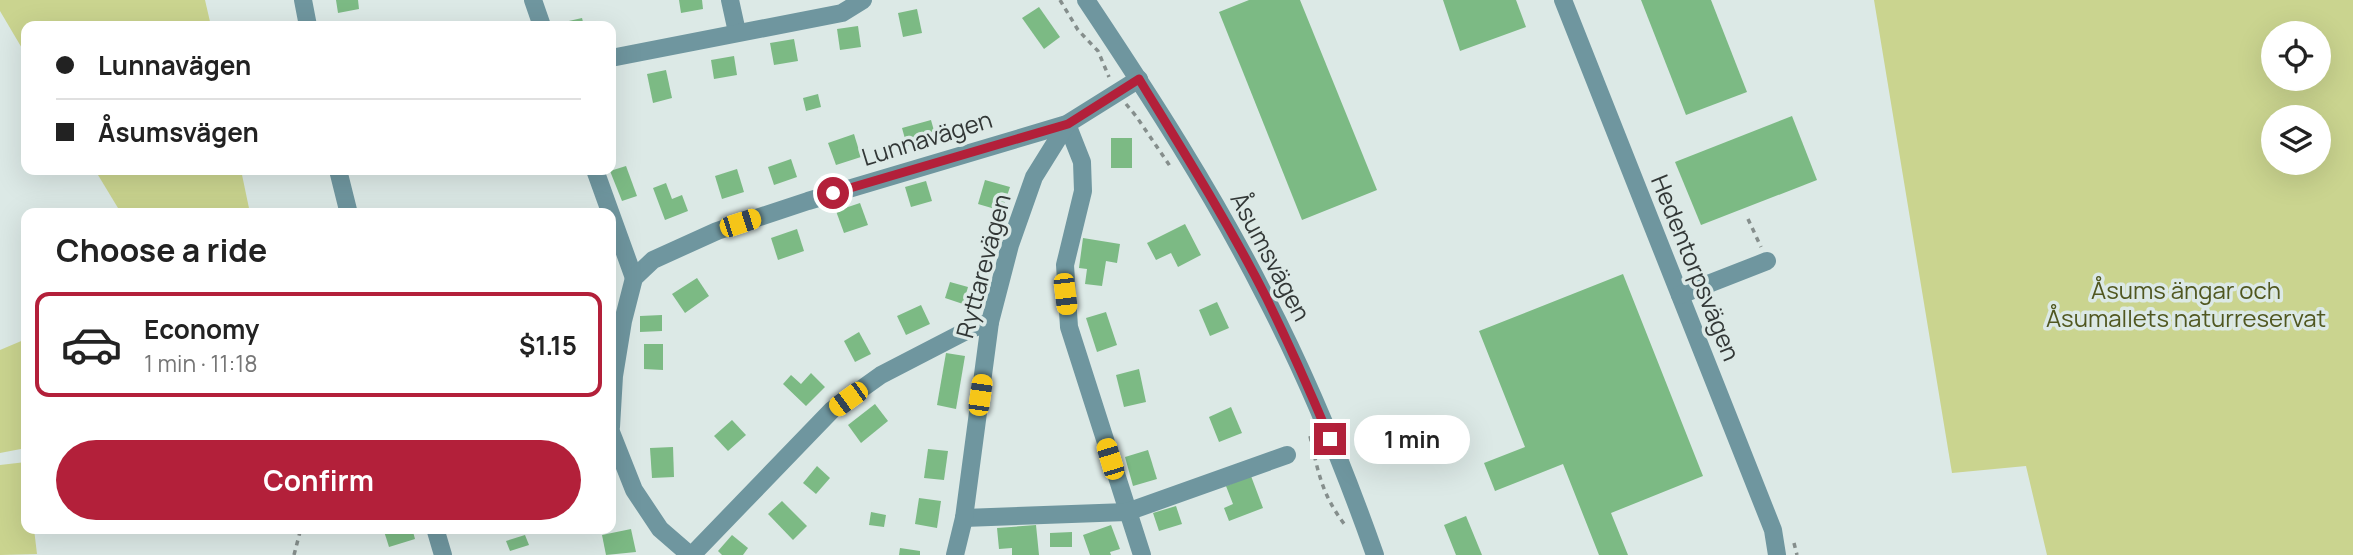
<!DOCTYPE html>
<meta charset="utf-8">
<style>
body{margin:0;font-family:Manrope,sans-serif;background:#f2f2f2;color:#222;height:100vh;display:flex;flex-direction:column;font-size:26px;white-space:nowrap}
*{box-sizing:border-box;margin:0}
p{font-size:23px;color:#767676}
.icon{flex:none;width:38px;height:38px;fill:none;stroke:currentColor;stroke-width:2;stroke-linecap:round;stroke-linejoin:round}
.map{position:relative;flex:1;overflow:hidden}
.details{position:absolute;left:21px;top:208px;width:595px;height:326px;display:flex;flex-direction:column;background:#fff;border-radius:14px;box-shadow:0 7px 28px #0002}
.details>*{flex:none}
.hud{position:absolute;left:21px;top:21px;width:595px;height:154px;border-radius:14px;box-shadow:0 7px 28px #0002;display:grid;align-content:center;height:154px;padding:0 35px;background:#fff}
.fabs{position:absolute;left:2261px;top:21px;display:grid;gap:14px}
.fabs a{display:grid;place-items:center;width:70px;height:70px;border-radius:50%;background:#fff;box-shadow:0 7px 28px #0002;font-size:35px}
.end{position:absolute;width:32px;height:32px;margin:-16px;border:9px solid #b3203a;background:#fff;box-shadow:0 0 0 4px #fff}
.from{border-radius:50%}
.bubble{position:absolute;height:49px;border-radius:24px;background:#fff;box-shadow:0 7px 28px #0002;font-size:23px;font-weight:700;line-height:49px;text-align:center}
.car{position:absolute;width:21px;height:42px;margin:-21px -10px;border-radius:9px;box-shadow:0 0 5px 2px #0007;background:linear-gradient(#f5c518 24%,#345 0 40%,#f5c518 0 76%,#345 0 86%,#f5c518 0)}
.hud b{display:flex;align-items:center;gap:24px;height:66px;font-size:26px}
.hud b+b{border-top:2px solid #e0e0e0}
.hud i{width:18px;height:18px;background:#222}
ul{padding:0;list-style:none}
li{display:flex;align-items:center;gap:21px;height:105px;margin:0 14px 10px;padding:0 21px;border:4px solid transparent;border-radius:14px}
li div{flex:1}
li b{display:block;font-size:26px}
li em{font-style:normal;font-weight:700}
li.on{border-color:#b3203a}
li>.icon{width:63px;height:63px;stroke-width:1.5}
h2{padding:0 35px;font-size:32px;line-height:84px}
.action{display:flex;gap:14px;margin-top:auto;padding:14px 35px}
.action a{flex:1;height:80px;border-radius:42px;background:#b3203a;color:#fff;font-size:28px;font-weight:700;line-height:80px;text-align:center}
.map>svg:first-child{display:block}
.green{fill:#cad48f;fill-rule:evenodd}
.building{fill:#7cba84}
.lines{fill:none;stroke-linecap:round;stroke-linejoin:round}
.path{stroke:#858e8c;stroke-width:3.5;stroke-dasharray:5 5;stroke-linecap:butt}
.minor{stroke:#6f969f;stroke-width:18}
.route{stroke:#b3203a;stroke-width:9}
.labels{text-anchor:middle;stroke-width:7;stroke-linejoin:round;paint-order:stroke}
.street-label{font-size:24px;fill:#323736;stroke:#dce9e6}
.park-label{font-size:24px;fill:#505720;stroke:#dce9e6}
</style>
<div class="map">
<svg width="2353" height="555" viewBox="0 0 2353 555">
<rect width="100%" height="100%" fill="#dce9e6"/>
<!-- green -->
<g class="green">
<polygon points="0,0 205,0 211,26 26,26 26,55 0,11"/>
<path d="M1874,0H2353V555H2047L2026,466L1952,473ZM2273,33H2319V79H2273ZM2319,117V163H2273V117Z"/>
<polygon points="95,170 241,170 250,213 121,213"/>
<polygon points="26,339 26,448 0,453 0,350"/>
<polygon points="26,462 26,528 34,529 37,554 0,555 0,465"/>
</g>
<!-- building -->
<g class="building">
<polygon points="336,0 358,0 359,9 338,13"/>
<polygon points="679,0 702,0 703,9 681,13"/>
<polygon points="1249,0 1300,0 1377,190 1302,220 1219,12"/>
<polygon points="1443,0 1516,0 1526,27 1460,51"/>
<polygon points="1641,0 1711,0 1747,92 1686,115"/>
<polygon points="1039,7 1060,37 1044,49 1022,18"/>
<polygon points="917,9 922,33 903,37 898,13"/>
<polygon points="582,18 584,26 560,26 560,23"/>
<polygon points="858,26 861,47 840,50 837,29"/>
<polygon points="794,39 798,61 774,65 770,43"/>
<polygon points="734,56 737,75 714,79 711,60"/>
<polygon points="666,70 672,98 653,103 647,74"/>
<polygon points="818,94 821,107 806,111 803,98"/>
<polygon points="1792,116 1817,180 1701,225 1675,162"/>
<polygon points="931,120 936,138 907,146 902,128"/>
<polygon points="854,134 861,157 836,165 828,143"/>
<rect x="1111" y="138" width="21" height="30"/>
<polygon points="791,159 797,177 774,185 768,167"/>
<polygon points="626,166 637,196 622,201 610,171"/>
<polygon points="737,169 744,192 722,199 715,176"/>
<polygon points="985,180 1010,187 1002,211 978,204"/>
<polygon points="926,181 932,201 911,207 905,187"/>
<polygon points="666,183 672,199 682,195 688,211 665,220 653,188"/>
<polygon points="860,203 868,225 844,233 836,211"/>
<polygon points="1185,224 1201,255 1178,267 1171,253 1156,260 1147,243"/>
<polygon points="797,229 804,251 778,260 771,238"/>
<polygon points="1083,238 1120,244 1117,263 1106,261 1102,286 1085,284 1087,269 1079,268"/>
<polygon points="1623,274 1703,476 1611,513 1628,555 1599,555 1563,464 1495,491 1484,463 1525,447 1479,331"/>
<polygon points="697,278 709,296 685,313 672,294"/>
<polygon points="950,282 968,287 963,304 945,298"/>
<polygon points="1217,302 1229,328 1210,336 1199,310"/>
<polygon points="921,305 930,324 906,335 897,316"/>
<polygon points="1106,312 1117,345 1097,352 1086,318"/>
<polygon points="662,315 662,331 640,332 640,316"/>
<polygon points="859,332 871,354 855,362 844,341"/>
<polygon points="644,344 663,344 663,370 644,369"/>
<polygon points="946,353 965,356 956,409 937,405"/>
<polygon points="1139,369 1146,402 1124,407 1116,375"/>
<polygon points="811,373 825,387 806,406 783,384 791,375 801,384"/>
<polygon points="875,404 888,421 861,443 848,425"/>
<polygon points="1231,407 1242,433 1219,442 1209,417"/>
<polygon points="732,420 746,435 728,451 714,436"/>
<polygon points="673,447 674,477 652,478 650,448"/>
<polygon points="928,449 948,451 944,480 924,478"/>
<polygon points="1148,450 1157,479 1133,486 1125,457"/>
<polygon points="817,466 830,478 816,494 803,483"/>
<polygon points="1251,476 1263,508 1229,521 1224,508 1233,504 1226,486"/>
<polygon points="919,498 941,501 937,528 915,524"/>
<polygon points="782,501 807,526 793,540 768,514"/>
<polygon points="1176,506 1182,524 1159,531 1153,513"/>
<polygon points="871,512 886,515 884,527 869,525"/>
<polygon points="1466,516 1482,555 1456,555 1444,525"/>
<polygon points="1036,525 1039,555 1012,555 1012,548 999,549 997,528"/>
<polygon points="1111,525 1120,549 1110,552 1111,555 1090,555 1083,535"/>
<polygon points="383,528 412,528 415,539 389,547"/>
<polygon points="631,529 636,552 606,555 602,535"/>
<polygon points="1072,532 1072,547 1050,547 1050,533"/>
<polygon points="525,535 529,545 510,551 506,541"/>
<polygon points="732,535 748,548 743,555 722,555 718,551"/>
<polygon points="900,548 920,551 920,555 899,555"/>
</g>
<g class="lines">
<!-- path -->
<g class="path">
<polyline points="1060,0 1078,30 1098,51 1109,77"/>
<polyline points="1126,104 1136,116 1172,169"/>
<polyline points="1748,219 1761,247"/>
<path d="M1310,436C1318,472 1322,495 1345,525"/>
<polyline points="1794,543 1797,555"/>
<polyline points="294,555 301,528"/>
</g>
<!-- minor -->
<g class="minor">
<polyline points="303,0 308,26"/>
<polyline points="533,0 542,26"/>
<polyline points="730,0 737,32"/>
<path d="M1086,0C1150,96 1213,193 1265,296C1308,379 1344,467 1375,555"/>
<polyline points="1563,0 1773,530 1777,555"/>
<polyline points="611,58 842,13 863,0"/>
<polyline points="1067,124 1082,162 1083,191 1065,265 1069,327 1142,555"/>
<polyline points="338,170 349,214"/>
<polyline points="595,170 634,278"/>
<polyline points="1680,295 1767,261"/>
<polyline points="611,427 614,376 623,321 634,278 653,260 717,231 808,201 1067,124 1139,79"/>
<polyline points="611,432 634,490 660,529 690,555"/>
<polyline points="964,518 1127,512 1287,455"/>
<polyline points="435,528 443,555"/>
<polyline points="692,555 832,410 881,375 968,330 990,322"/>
<polyline points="955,555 964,518 990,322 1010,245 1034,177 1067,124"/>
</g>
</g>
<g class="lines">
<!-- route -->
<path class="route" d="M833,193L1068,124L1139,79C1183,151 1228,222 1266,297C1289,344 1310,391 1330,439"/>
</g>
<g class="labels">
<!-- street labels -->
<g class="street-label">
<text transform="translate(927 139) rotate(-17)" y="8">Lunnavägen</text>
<text transform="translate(1270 257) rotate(62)" y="8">Åsumsvägen</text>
<text transform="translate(984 266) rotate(-75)" y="8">Ryttarevägen</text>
<text transform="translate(1695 268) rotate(68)" y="8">Hedentorpsvägen</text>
</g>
<!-- park labels -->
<g class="park-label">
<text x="2186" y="299">Åsums ängar och<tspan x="2186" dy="28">Åsumallets naturreservat</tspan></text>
</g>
</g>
</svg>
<div class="fabs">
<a><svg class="icon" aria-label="locate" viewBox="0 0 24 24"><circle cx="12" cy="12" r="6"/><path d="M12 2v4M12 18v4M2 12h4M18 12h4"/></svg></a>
<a><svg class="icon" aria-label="layers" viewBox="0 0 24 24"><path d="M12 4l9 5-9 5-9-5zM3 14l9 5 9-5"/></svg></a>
</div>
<i class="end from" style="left:833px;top:193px"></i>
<i class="end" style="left:1330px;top:439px"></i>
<div class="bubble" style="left:1354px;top:415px;width:116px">1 min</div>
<i class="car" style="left:740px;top:223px;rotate:72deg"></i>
<i class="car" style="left:1065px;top:294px;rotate:173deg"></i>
<i class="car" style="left:980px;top:395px;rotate:8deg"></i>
<i class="car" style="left:848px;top:399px;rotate:234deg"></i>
<i class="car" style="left:1110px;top:459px;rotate:343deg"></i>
<div class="hud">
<b><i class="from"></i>Lunnavägen</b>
<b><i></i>Åsumsvägen</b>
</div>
<section class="details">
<h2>Choose a ride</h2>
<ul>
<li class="on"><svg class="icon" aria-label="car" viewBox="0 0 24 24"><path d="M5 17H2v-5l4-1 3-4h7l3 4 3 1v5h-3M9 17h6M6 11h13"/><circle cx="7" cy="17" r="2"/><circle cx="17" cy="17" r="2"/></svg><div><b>Economy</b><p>1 min · 11:18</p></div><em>$1.15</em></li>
</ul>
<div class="action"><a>Confirm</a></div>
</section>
</div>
